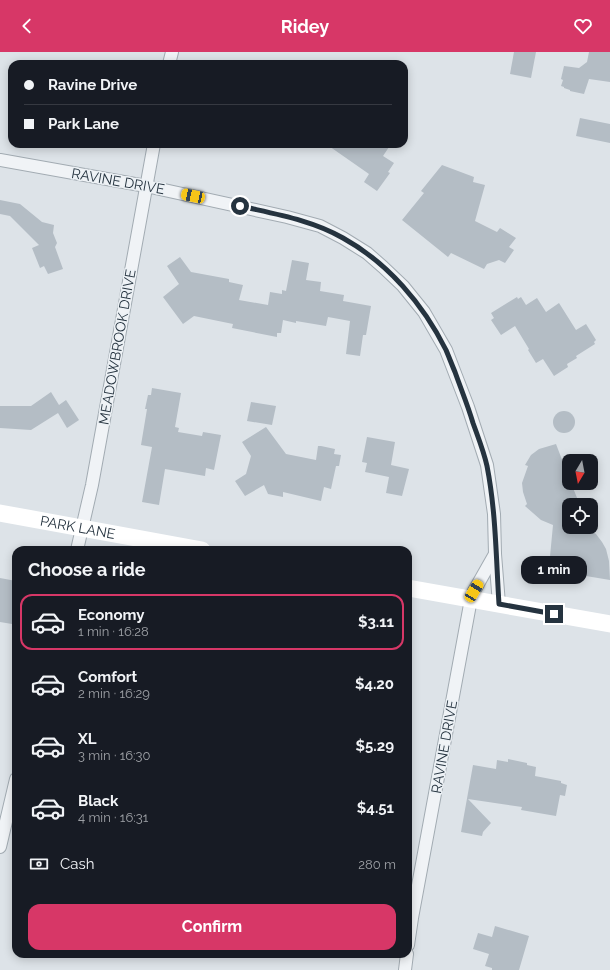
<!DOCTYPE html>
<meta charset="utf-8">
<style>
body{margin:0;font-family:Raleway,sans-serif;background:#20242c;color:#f1f3f6;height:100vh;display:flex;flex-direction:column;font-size:15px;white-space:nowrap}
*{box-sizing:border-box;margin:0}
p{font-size:13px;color:#9ea1a6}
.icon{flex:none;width:22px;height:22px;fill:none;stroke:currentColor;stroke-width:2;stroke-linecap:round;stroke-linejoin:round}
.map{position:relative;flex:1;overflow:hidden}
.side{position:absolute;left:12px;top:494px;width:400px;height:412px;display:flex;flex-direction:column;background:#171b24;border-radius:12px;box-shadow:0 2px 10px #0003}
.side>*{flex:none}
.banner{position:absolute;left:8px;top:8px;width:400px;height:88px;border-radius:12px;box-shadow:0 2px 10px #0003;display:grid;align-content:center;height:88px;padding:0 16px;background:#171b24}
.needle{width:26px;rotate:190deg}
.controls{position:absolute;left:562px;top:402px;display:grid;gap:8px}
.controls a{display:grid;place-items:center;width:36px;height:36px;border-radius:8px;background:#171b24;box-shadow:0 2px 10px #0003;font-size:20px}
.end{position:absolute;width:18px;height:18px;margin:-9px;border:5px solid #25333f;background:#fff;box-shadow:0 0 0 2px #fff}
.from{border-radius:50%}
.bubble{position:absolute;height:28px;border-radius:12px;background:#171b24;box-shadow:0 2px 10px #0003;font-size:13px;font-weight:700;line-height:28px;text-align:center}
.car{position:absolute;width:12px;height:24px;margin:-12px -6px;border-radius:5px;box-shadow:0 0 3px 1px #0007;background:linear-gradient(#f5c518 24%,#345 0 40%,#f5c518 0 76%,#345 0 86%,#f5c518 0)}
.banner b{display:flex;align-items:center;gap:14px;height:38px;font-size:15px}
.banner b+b{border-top:1px solid #363941}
.banner i{width:10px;height:10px;background:#f1f3f6}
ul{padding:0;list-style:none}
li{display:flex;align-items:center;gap:12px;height:56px;margin:0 8px 6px;padding:0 8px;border:2px solid transparent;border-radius:12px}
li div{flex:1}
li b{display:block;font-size:15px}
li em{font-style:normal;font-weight:700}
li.current{border-color:#d73767}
li>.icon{width:36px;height:36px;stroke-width:1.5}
h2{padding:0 16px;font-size:18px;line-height:48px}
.pay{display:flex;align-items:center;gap:10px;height:44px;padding:0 16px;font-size:15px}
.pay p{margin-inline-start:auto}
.primary-button{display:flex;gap:8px;margin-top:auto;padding:8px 16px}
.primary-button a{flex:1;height:46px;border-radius:12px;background:#d73767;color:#fff;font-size:16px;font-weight:700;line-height:46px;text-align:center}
header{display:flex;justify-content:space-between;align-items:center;height:52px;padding:0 16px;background:#d73767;color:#fff;font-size:18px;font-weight:700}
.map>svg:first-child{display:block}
.building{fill:#b4bdc5}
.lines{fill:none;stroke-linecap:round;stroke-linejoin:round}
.street-casing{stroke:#a2abb2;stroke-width:14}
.street{stroke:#f0f3f6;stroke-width:12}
.secondary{stroke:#fff;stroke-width:17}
.route{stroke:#25333f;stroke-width:5}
.labels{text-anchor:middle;stroke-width:3;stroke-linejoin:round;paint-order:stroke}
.street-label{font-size:14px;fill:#25333f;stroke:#ecf1f5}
</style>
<header><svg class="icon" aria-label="back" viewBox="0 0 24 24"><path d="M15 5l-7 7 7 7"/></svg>Ridey<svg class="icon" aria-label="heart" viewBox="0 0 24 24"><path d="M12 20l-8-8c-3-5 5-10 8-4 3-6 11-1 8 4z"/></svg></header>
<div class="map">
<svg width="610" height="918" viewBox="0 0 610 918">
<rect width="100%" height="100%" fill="#dde3e8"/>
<!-- building -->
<g class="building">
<polygon points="514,0 536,0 531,26 510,22"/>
<polygon points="589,0 610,0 610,30 589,27 584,42 570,39 570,38 564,36 564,35 561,34 563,28 561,27 564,14 579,16 587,10"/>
<polygon points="580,66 610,72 610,91 576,84"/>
<polygon points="326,92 391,92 383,104 394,111 388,120 390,121 377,139 364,130 369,122"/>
<polygon points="442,113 474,125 473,130 485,133 475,169 497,180 500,176 516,186 509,195 514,198 505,211 499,208 487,212 484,217 451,201 448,205 402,168 424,141 421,139"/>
<polygon points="0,148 20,152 42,170 54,173 53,181 57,191 55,195 63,217 48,222 44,214 40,216 32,196 39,193 10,164 0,162"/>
<polygon points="180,205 191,220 229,227 229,230 243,233 239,248 268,253 270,240 282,242 282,238 286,239 292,208 309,211 306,228 321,230 320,239 344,243 343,249 371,254 366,283 363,283 360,304 346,302 350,269 328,265 326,274 296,269 296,271 283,268 281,281 277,281 277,285 232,276 233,272 194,264 183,272 163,245 179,232 167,214"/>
<polygon points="517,245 518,247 521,245 526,253 537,246 546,260 559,251 576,278 586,272 596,288 594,290 595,292 576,304 577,306 567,312 568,315 554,324 543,307 536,311 528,298 529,297 515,274 501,283 491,268 494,266 491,261"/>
<polygon points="152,336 181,341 175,375 179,376 178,380 202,384 203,380 221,383 214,418 206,416 205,424 165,417 159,453 142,450 152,395 141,393 147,357 145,357 148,343 151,343"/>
<polygon points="51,340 59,353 66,348 79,368 67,376 58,361 31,378 0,376 0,354 31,354"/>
<polygon points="251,350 276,354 272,373 247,369"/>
<circle cx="564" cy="370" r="11"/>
<polygon points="266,375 286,402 316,408 318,394 321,394 335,397 334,402 341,403 339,414 336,414 331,437 324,435 321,449 283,440 283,445 268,442 264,433 245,444 235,429 246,422 251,404 242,390"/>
<polygon points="367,385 395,390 391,413 409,417 402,444 386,441 389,425 365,420 367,411 362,410"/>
<polygon points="556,392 569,426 569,431 572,431 574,433 573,436 580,453 569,453 569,475 585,475 596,482 602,490 606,497 609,509 610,528 574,522 577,518 549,515 553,473 541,468 525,454 527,452 523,440 522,431 528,414 525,413 531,403 539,397"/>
<polygon points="0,526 16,529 16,551 12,572 0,570"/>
<polygon points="508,707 527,711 527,713 536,715 535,724 561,729 561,731 567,733 565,744 560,743 556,764 521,758 522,755 468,747 491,771 483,780 482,784 461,780 473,713 496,717 497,708 508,710"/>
<polygon points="495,874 529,884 519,918 492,918 492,916 485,914 489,902 473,897 478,881 492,885"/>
</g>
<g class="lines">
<!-- street casing -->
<g class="street-casing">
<g id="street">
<polyline points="169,12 172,0"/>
<polyline points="0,108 146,134 287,165 320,174 343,186 367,201 383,215 403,234 424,260 446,298 468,355 487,413 494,462 495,502 474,539 471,547 412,866 408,893"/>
<polyline points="77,498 92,433 154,92"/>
<polyline points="495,502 499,552"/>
<polyline points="0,795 16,727"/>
<polyline points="405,918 407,902"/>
</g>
</g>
<!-- street -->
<use href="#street" class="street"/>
<!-- secondary -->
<g class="secondary">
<path id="s1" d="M0,461L202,498"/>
<polyline points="408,536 610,572"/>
</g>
</g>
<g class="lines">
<!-- route -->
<path class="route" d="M240,154C275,162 312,168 343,186C388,211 423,252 446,298C449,305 452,313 455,320C461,337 468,354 473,371C478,385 484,400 487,414C496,460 496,506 499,552L554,562"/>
</g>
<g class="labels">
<!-- street labels -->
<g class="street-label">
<text transform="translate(118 129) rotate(10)" y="5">RAVINE DRIVE</text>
<text transform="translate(117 295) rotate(-80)" y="5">MEADOWBROOK DRIVE</text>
<text dy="5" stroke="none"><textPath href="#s1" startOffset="79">PARK LANE</textPath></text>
<text transform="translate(444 695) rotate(-80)" y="5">RAVINE DRIVE</text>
</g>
</g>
</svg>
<div class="controls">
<a><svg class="needle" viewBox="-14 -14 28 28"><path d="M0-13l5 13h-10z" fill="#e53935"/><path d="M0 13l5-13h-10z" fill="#9ea1a6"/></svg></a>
<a><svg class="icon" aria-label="locate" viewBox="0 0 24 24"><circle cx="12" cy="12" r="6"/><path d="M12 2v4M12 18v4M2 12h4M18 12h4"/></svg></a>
</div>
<i class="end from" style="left:240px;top:154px"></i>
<i class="end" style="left:554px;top:562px"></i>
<div class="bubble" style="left:521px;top:504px;width:66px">1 min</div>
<i class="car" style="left:193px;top:144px;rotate:282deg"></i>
<i class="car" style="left:474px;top:539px;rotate:31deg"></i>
<div class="banner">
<b><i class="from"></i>Ravine Drive</b>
<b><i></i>Park Lane</b>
</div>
<section class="side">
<h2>Choose a ride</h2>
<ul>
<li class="current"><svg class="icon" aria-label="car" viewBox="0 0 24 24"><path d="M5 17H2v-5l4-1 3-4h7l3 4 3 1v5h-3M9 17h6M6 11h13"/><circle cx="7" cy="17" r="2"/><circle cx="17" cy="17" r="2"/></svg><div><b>Economy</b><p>1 min · 16:28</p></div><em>$3.11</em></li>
<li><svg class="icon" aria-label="car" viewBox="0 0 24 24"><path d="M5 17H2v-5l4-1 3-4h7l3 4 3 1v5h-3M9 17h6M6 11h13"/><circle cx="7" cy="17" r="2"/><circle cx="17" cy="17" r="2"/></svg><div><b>Comfort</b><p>2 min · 16:29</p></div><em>$4.20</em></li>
<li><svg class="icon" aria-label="car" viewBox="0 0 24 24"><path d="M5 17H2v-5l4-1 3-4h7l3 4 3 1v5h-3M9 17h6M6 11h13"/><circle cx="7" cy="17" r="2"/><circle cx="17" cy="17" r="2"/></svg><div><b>XL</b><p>3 min · 16:30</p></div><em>$5.29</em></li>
<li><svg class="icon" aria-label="car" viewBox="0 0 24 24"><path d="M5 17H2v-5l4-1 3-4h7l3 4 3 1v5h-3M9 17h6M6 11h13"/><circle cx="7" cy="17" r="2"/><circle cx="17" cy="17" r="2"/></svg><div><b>Black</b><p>4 min · 16:31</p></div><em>$4.51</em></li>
</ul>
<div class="pay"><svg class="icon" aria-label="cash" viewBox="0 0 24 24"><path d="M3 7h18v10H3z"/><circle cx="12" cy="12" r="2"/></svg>Cash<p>280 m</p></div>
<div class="primary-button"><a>Confirm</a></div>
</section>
</div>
